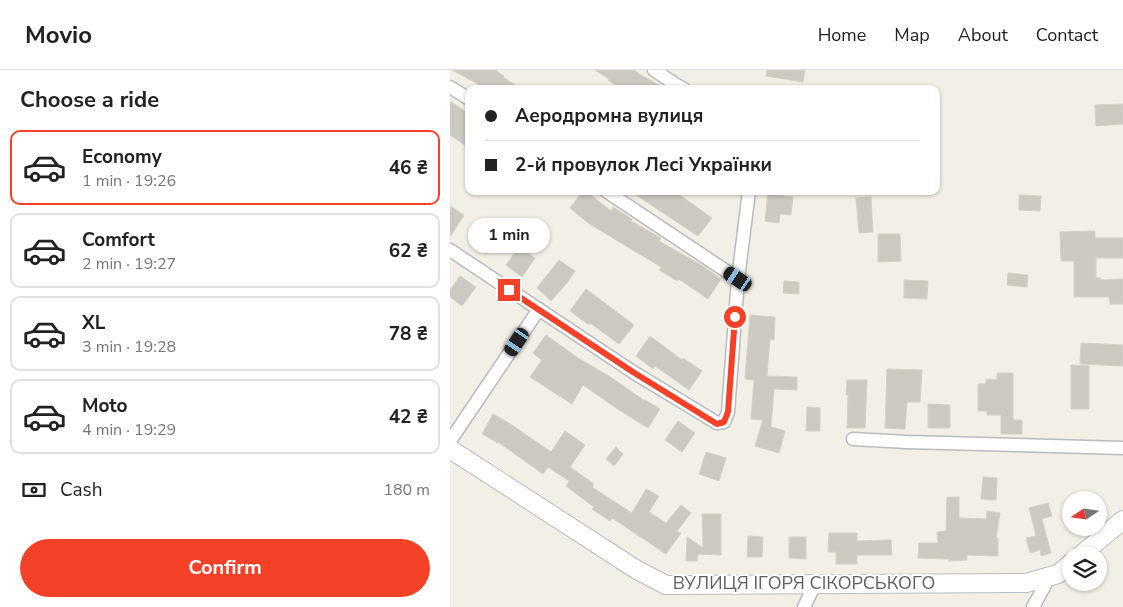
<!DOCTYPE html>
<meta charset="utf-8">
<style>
body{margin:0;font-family:"Nunito Sans",sans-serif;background:#f6f6f6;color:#222;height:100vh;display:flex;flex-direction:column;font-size:19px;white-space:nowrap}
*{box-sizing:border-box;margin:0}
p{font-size:16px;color:#767676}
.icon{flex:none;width:28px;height:28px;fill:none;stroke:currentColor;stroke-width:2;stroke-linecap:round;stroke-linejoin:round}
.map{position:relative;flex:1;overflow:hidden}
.sheet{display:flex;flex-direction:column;background:#fff;width:450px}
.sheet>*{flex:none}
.banner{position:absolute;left:15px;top:15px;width:475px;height:110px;border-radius:10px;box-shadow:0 1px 4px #0004;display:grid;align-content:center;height:110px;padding:0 20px;background:#fff}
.needle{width:32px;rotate:257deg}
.buttons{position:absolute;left:612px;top:421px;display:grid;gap:10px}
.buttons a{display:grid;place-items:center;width:45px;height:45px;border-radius:50%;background:#fff;box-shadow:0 1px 4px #0004;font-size:25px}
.end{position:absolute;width:22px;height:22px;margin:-11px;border:6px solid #f44128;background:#fff;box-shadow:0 0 0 2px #fff}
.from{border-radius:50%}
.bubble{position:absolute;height:35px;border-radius:18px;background:#fff;box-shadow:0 1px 4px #0004;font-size:16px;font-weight:700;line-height:35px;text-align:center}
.car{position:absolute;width:15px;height:30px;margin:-15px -8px;border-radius:6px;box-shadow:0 0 4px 1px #0007;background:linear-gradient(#222 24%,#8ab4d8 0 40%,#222 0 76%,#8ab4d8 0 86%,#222 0)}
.banner b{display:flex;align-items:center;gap:18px;height:48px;font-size:19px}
.banner b+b{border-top:1px solid #e0e0e0}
.banner i{width:12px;height:12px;background:#222}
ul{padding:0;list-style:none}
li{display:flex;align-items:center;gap:15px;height:75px;margin:0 10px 8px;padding:0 10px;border:2px solid #e0e0e0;border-radius:10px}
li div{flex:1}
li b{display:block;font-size:19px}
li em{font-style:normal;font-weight:700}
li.current{border-color:#f44128}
li>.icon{width:45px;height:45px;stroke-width:1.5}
h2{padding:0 20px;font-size:22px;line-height:60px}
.pay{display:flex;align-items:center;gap:12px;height:55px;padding:0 20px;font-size:19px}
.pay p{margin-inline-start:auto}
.cta{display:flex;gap:10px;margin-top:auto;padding:10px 20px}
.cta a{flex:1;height:58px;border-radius:30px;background:#f44128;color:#fff;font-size:20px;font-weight:700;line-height:58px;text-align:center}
header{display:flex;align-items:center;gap:30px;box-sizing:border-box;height:70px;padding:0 25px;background:#fff;border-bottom:1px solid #e0e0e0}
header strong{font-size:24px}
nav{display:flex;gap:28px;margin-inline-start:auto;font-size:18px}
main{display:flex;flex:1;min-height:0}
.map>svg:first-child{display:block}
.building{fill:#ccc9c3;stroke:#d6d1c4}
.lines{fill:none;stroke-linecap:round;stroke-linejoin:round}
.minor-casing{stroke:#b8bbc0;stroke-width:15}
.secondary-casing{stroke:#b9bcc2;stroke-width:20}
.minor{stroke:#fff;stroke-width:12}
.secondary{stroke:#fff;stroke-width:18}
.route{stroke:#f44128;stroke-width:6}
.labels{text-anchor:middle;stroke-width:4;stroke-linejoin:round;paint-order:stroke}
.street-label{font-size:18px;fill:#5d6167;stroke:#fff}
</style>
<header>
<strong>Movio</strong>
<nav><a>Home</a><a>Map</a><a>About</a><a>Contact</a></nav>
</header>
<main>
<section class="sheet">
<h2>Choose a ride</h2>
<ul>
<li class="current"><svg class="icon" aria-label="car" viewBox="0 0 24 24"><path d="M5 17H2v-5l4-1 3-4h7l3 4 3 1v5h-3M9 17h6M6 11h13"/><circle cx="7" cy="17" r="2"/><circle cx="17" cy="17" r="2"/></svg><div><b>Economy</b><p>1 min · 19:26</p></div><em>46 ₴</em></li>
<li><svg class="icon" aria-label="car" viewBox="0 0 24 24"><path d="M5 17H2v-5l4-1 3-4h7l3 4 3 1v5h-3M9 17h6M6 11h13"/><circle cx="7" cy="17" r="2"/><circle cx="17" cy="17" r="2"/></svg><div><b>Comfort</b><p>2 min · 19:27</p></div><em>62 ₴</em></li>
<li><svg class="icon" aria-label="car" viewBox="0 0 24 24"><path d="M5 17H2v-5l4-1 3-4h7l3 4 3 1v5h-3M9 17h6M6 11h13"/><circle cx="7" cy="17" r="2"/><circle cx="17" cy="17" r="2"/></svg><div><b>XL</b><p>3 min · 19:28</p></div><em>78 ₴</em></li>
<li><svg class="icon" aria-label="car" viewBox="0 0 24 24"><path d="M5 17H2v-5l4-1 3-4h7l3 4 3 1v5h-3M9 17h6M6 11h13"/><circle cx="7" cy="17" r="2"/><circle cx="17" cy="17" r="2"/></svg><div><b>Moto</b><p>4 min · 19:29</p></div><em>42 ₴</em></li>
</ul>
<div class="pay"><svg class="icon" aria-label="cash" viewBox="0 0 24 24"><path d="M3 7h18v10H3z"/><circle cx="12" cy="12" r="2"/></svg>Cash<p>180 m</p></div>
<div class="cta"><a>Confirm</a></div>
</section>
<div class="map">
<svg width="673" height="537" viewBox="0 0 673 537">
<rect width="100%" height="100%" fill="#f1efe6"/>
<!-- building -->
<g class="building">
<polygon points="2,0 45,0 54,6 53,7 71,19 25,19 28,14"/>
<polygon points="145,0 184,0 191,5 216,19 172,19 158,10 159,9"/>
<polygon points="317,0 355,0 353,12 316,6"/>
<polygon points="0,31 19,44 19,78 0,65"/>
<polygon points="673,34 673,54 646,56 645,35"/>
<polygon points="133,121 136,121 161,141 163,137 182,149 181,151 211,168 209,171 253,196 271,209 258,229 229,209 227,211 209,200 211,197 138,153 120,138"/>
<polygon points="180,121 224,121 262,148 248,166"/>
<polygon points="318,121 333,121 333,126 343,127 341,145 330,144 329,153 315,151"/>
<polygon points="569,125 591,126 590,141 569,140"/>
<polygon points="421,127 423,162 409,163 406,128"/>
<polygon points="0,136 14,145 0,167"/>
<polygon points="35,153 51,166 36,184 21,172"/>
<polygon points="645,161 645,168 673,168 673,188 646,188 646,208 651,208 651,210 673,209 673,234 660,234 659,227 624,227 624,191 611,191 610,162"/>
<polygon points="428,164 450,164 451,191 428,192"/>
<polygon points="69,177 85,188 72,207 56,195"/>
<polygon points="109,190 125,201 117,213 101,231 87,218"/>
<polygon points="558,203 578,205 577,217 557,215"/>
<polygon points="10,206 26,217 12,236 0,227 0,220"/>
<polygon points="454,210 478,211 477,229 454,228"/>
<polygon points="334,211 349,212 349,224 333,223"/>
<polygon points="136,219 184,255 169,274 140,253 139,255 120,241"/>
<polygon points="300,245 325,247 324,270 320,269 317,306 347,307 347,320 324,319 321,357 335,361 329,383 305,376 313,350 301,349 304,310 295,309"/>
<polygon points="96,265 128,288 159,306 195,331 195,330 210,339 198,358 169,340 133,315 122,334 80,307 92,290 83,283"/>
<polygon points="200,266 232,290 233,288 252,301 239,320 205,296 203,299 186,286"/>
<polygon points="631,273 673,275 673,296 630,294"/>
<polygon points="621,295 639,296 639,339 621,339"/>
<polygon points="437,299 472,300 470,332 457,332 455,359 435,358"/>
<polygon points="547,303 563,303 563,350 572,350 572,364 551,364 551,345 537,345 537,341 528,341 528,314 536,314 536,309 547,310"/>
<polygon points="397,310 417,310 415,358 397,358 398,325 396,325"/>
<polygon points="478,334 500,335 500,358 478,358"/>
<polygon points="357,337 370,338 370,361 356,361"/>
<polygon points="43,344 59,353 101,382 115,361 135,375 120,397 144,414 142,417 182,443 196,419 209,426 199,442 216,453 231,435 241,443 227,461 231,463 216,484 162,448 160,451 142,439 144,437 116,416 119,411 98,397 93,404 48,372 48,373 32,364"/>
<polygon points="228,351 245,363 232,382 215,370"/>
<polygon points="166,377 173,384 164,396 156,389"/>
<polygon points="256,382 276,388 269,411 249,404"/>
<polygon points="533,407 547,408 546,430 531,429"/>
<polygon points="497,427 509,427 509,448 536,449 537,441 550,443 546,468 548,468 548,486 517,485 517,490 499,491 499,489 468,488 469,473 488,473 487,462 496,461"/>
<polygon points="598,433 602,446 592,449 601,483 591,486 590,480 580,483 576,468 586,466 579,438"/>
<polygon points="252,444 271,444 271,485 248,484 247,491 236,491 237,467 253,478"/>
<polygon points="379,463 407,463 407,471 441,470 442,485 407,485 407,494 386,494 386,482 378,482"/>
<polygon points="298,466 313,467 312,487 297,487"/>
<polygon points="339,467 356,467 356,489 339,488"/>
</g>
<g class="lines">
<!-- minor casing -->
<g class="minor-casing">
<g id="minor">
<polyline points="204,0 225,14 234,19"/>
<polyline points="0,17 19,29"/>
<polyline points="156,121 288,209"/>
<polyline points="0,180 183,302 267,353 274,352 278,342 288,209 299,121"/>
<polyline points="403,369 457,372 673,378"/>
<polyline points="0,371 89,239"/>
<polyline points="354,537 365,514"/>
<polyline points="583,537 600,506"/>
</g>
</g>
<!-- secondary casing -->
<g class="secondary-casing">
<g id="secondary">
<polyline points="0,379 187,500 216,515 576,513 608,504 621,493"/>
<polyline points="631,485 673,450"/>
</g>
</g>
<!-- minor -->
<use href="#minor" class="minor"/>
<!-- secondary -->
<use href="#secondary" class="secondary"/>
</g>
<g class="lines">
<!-- route -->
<polyline class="route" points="59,220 183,302 267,354 274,352 278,342 285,247"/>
</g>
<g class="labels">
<!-- street labels -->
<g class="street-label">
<text x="354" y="519">ВУЛИЦЯ ІГОРЯ СІКОРСЬКОГО</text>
</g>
</g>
</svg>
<div class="buttons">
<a><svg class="needle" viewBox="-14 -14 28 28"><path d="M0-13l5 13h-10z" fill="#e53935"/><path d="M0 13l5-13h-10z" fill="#767676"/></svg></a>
<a><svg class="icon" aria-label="layers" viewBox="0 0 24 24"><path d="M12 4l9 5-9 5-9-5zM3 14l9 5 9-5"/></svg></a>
</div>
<i class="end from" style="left:285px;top:247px"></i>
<i class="end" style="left:59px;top:220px"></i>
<div class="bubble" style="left:18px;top:148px;width:82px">1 min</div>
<i class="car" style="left:288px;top:209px;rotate:304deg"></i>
<i class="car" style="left:67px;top:272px;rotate:214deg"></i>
<div class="banner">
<b><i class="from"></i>Аеродромна вулиця</b>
<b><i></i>2-й провулок Лесі Українки</b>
</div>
</div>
</main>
